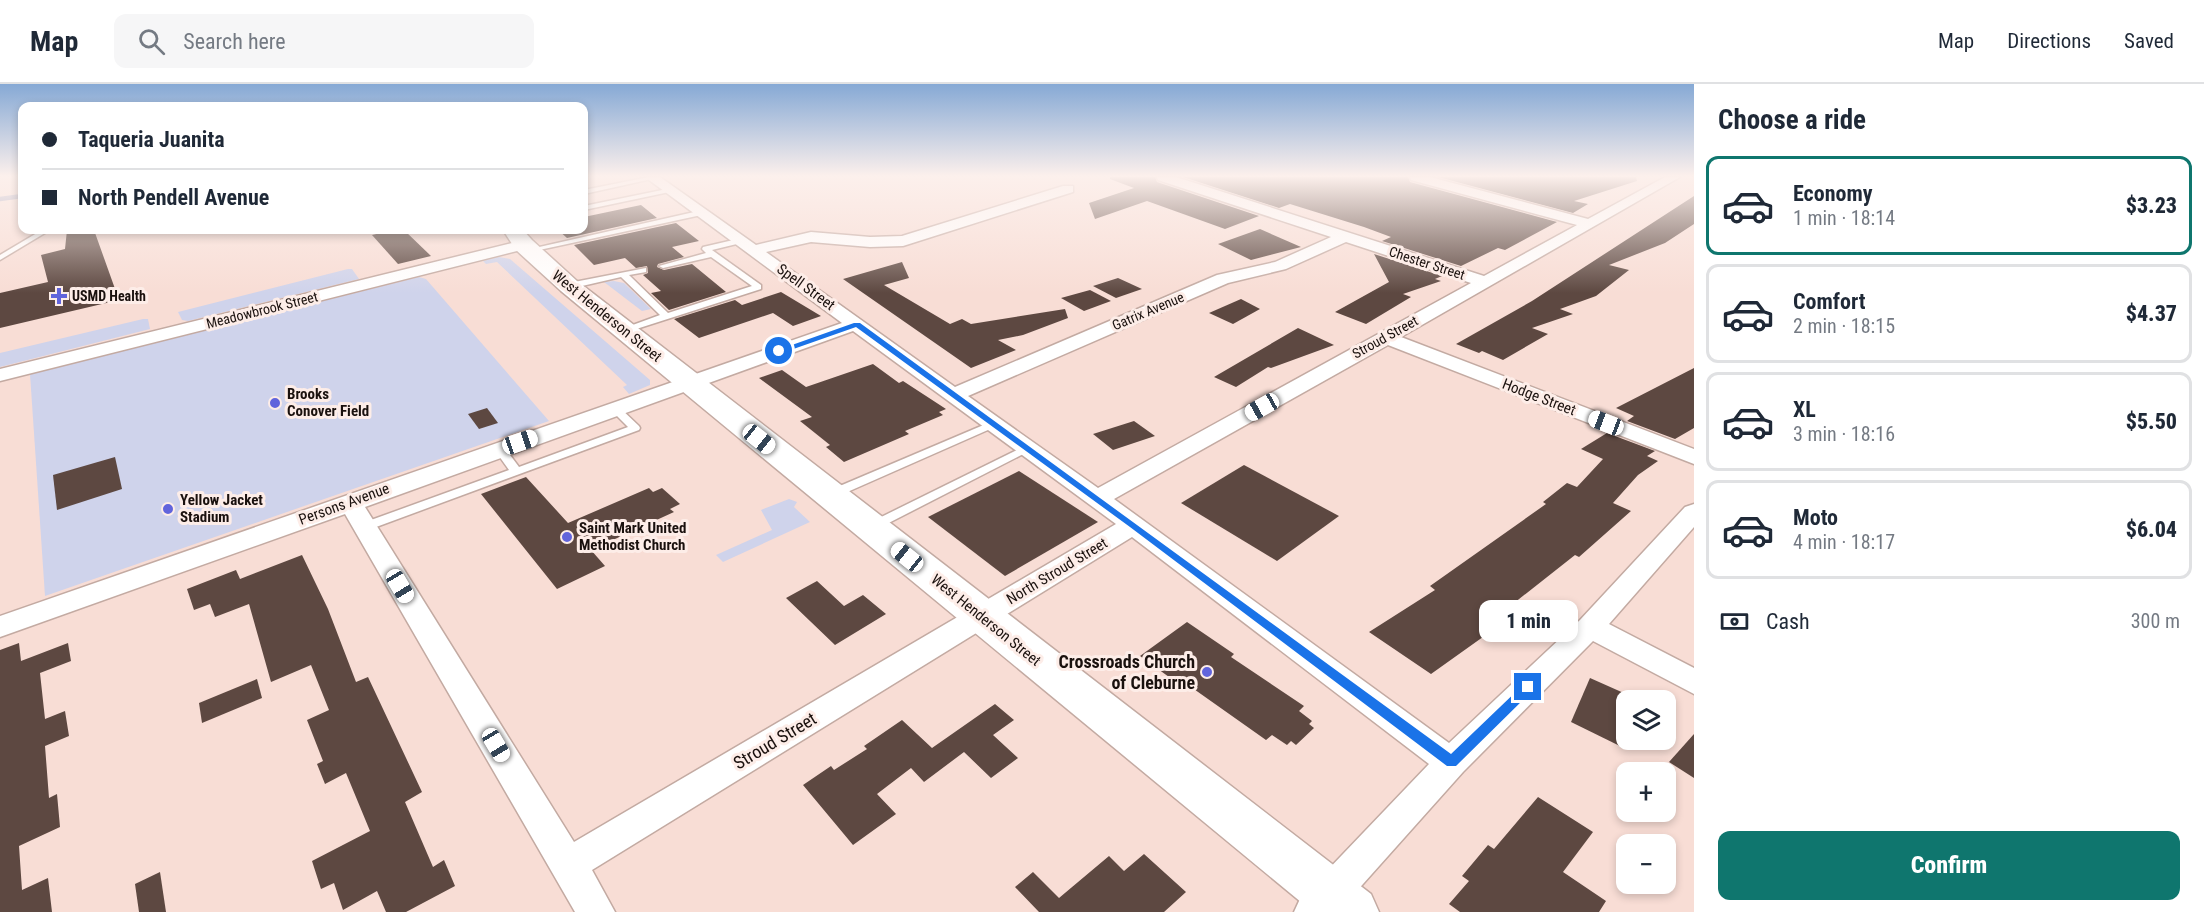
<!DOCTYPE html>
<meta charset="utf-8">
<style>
body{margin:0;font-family:"Roboto Condensed",sans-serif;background:#f6f6f7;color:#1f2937;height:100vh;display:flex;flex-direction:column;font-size:22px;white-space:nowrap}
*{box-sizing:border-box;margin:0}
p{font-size:20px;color:#747a83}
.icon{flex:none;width:33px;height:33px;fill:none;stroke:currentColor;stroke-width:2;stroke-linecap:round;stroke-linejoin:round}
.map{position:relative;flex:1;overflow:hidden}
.sheet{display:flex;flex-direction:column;background:#fff;width:510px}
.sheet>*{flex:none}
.banner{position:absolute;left:18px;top:18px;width:570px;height:132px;border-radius:12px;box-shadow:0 3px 9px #0003;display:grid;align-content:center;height:132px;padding:0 24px;background:#fff}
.buttons{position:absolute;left:1616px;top:606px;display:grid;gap:12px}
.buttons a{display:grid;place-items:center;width:60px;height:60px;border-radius:12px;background:#fff;box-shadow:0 3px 9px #0003;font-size:30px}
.end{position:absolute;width:27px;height:27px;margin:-14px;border:8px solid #1a73e8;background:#fff;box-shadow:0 0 0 3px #fff}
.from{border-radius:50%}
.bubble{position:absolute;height:42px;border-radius:12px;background:#fff;box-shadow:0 3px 9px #0003;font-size:20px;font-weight:800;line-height:42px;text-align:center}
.car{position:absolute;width:18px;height:36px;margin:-18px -9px;border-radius:8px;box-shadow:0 0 4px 2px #0007;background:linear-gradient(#fff 24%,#345 0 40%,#fff 0 76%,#345 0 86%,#fff 0)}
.banner b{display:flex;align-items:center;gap:21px;height:57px;font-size:22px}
.banner b+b{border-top:2px solid #e0e1e3}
.banner i{width:15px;height:15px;background:#1f2937}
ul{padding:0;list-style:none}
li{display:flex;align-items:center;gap:18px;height:99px;margin:0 12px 9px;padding:0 12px;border:3px solid #e0e1e3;border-radius:12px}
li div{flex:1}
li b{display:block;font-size:22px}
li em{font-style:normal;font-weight:800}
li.current{border-color:#0f766e}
li>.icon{width:54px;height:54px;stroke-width:1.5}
h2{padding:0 24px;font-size:27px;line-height:72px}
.pay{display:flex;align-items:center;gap:15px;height:66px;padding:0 24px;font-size:22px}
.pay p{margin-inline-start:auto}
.primary-button{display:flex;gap:12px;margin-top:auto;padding:12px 24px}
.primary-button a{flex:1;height:69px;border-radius:12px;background:#0f766e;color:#fff;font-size:24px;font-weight:800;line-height:69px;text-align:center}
header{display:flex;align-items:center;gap:36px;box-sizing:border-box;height:84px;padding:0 30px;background:#fff;border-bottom:2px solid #e0e1e3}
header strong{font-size:28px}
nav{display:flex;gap:33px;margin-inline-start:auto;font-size:21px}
.search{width:420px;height:54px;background:#f6f6f7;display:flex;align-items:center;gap:15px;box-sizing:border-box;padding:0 21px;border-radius:12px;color:#747a83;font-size:22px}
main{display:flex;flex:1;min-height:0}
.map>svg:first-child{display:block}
.green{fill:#cfd3eb}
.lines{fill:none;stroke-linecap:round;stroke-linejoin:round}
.stream{stroke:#9398b9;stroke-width:4.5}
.building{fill:#5d4841}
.lane-casing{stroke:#c3aaa2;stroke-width:3}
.street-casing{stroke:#c3aaa2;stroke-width:3}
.primary-casing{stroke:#c3aaa2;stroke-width:3}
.lane{fill:#fff;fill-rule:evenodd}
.street{fill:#fff;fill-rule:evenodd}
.primary{fill:#fff;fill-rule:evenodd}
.route{fill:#1a73e8}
.poi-dot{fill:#6164dc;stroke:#fdede8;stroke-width:2}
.labels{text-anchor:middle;stroke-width:6;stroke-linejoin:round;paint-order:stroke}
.far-street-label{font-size:14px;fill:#1a110e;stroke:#fdede8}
.far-poi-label{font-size:14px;font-weight:bold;fill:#1a110e;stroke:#fdede8;text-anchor:start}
.street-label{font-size:15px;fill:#1a110e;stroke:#fdede8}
.poi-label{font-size:15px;font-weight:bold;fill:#1a110e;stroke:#fdede8;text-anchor:start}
.near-poi-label{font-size:18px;font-weight:bold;fill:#1a110e;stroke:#fdede8;text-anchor:end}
.near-street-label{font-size:18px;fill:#1a110e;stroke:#fdede8}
</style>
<header>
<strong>Map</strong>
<div class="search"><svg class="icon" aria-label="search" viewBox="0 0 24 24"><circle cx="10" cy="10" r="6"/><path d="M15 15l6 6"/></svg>Search here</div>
<nav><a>Map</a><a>Directions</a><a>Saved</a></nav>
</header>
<main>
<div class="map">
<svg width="1694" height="828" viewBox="0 0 1694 828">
<rect width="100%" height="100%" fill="#f8ddd5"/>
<!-- green -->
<g class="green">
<polygon points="499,173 510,175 650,296 650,301 629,310 623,303 627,301 497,178 486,180 483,177"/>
<polygon points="348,185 352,185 359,195 188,237 182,236 178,228"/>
<polygon points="419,193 426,195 549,337 45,512 30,290"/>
<polygon points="614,197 624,199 651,225 642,227 604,198"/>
<polygon points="143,235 148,235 150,245 0,283 0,269"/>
<polygon points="789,415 797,418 794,423 810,438 723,478 716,471 772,446 761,426"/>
</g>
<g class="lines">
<!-- stream -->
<polyline class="stream" points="0,115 22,112"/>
</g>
<!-- building -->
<g class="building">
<polygon points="1110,93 1155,93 1157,98 1259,132 1225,145 1147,117 1095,135 1089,119 1134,104 1110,95"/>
<polygon points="1183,93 1408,93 1410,98 1557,138 1505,166 1498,164 1461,182 1382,157 1391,153 1364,143 1290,120 1279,124"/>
<polygon points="1438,93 1636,93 1637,97 1574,117 1588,120 1573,129"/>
<polygon points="1694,112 1694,140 1665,159 1609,181 1629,186 1596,212 1560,225 1573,230 1532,244 1548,250 1503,276 1482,267 1479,269 1456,260 1532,217"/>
<polygon points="641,121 657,134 567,154 558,146 584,146 584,133"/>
<polygon points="676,139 699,157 672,163 684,173 658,180 657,183 664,186 692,180 726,208 669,226 651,209 661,207 643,191 648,189 647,182 636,184 625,174 594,181 574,161"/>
<polygon points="1260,145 1301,163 1251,176 1218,160"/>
<polygon points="67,146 94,146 119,216 0,244 0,209 48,198 41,171 65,165"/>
<polygon points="394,146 404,146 431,172 398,180 372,151"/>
<polygon points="1374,170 1442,192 1435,195 1441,197 1403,210 1411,213 1366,240 1335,228 1389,198"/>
<polygon points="902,178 909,194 884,201 950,240 962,235 971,240 1065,225 1068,234 1023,251 998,256 1016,266 971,284 843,195"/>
<polygon points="1118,194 1142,205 1116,214 1093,202"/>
<polygon points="1090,206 1111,217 1084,227 1061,214"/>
<polygon points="781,208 821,232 793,242 773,229 699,254 674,235 735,216 742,221"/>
<polygon points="1241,215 1260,225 1233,240 1209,229"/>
<polygon points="1298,244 1334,261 1271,284 1268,283 1236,303 1214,293"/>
<polygon points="873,280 899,299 903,297 946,325 939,328 943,331 905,347 909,350 844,378 826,363 830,361 800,337 812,333 759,294 782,286 806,303"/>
<polygon points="1694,284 1694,344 1675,355 1627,337 1634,332 1616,324"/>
<polygon points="487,324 498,339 479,345 468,330"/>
<polygon points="1134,337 1155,352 1113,366 1093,350"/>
<polygon points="1607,349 1655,367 1647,372 1658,377 1638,391 1613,419 1631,427 1579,473 1575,471 1509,523 1518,528 1431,590 1369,548 1435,506 1430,502 1546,420 1543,418 1567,399 1577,403 1603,375 1581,365"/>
<polygon points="115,373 122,405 57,426 53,391"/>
<polygon points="1244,381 1339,432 1277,477 1181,419"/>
<polygon points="1019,387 1098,438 1005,492 928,433"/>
<polygon points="526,393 568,439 649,404 653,408 662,404 680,420 670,425 674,428 591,466 605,482 557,505 481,410"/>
<polygon points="302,471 328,525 356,598 368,593 422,708 405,718 433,783 444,776 455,802 406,828 386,828 377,807 343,826 334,799 321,805 312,777 370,747 346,689 325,700 317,680 323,677 307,636 329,626 311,581 271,598 249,520 215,533 210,520 194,526 187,505 236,486 240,495"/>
<polygon points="817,497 844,522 863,511 886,530 835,561 786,514"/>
<polygon points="1187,538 1234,570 1231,573 1304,622 1299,627 1312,637 1309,640 1314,644 1296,661 1291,657 1287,661 1272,651 1266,656 1191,603 1187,606 1140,572"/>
<polygon points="19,559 21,577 68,559 71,577 40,589 45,635 65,627 69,652 45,662 49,714 57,710 60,743 19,762 22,806 48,794 52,828 0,828 0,566"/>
<polygon points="1590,594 1626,610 1626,665 1571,638"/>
<polygon points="257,595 262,614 202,639 199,619"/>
<polygon points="995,620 1014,636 993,651 1018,674 991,694 964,668 924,698 911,684 877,710 896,730 853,761 803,701 831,682 834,686 867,665 864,662 902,636 932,664"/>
<polygon points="1694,650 1694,694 1669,678"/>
<polygon points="1538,713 1593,748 1563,788 1606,817 1599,828 1460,828 1449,820 1469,797 1462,792 1488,761 1494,765"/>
<polygon points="1144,770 1186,808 1164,828 1039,828 1015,803 1033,788 1059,814 1109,772 1124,787"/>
<polygon points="160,788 166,828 139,828 135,800"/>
</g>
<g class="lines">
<!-- lane casing -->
<g class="lane-casing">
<g id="lane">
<polygon points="649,93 656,94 584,110 584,106"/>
<polygon points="672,104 675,106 674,107 584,126 584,122"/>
<polygon points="703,126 706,126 706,130 530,168 526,166"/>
<polygon points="42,146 50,146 0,176 0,171"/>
<polygon points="742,154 746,156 745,158 712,166 761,201 761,205 627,248 621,248 619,246 660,231 621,193 569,205 565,202 569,199 646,184 646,188 629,191 668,229 752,202 711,173 663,184 659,182 706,169 702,165 703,163"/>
<polygon points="615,322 619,323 639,342 640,344 639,346 368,446 364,447 358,443 360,440 509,386 494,365 496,363 504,363 519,383 628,343 610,325"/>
<polygon points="993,337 998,340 997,342 836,413 828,413 826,410 828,407"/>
<polygon points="1027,361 1033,364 1031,366 875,446 867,446 865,443 867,440"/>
</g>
</g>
<!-- street casing -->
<g class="street-casing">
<g id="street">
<path d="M645,93H660L756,161L811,148L870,153L902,152L1063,102H1073V108L903,162L870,163L811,158L766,168L955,303L1217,191L1275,178L1331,153L1158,96L1157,93H1176L1484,192L1577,141L1411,96L1410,93H1430L1588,135L1665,93H1680L1401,253L1694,365V380L1388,261L1114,415L1449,659L1580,536L1685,423L1694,420V443L1609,540L1694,584V610L1593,557L1463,688L1338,828H1294L1300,815L1429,680L1132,453L592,786L615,828H575L345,430L0,553V532L842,239ZM1346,158L1471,199L1098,404L968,312L1228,199L1286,185ZM853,247L1116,440L574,758L365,423Z"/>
<polygon points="524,156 532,161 529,164 0,297 0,285"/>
</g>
</g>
<!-- primary casing -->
<g class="primary-casing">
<polygon id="primary" points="503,146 523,146 532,156 577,197 1371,810 1379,828 1313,828 561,207 516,166"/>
</g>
<!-- lane -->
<use href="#lane" class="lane"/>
<!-- street -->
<use href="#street" class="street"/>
<!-- primary -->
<use href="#primary" class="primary"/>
</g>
<!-- sky -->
<linearGradient id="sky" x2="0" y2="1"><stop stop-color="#86a9d5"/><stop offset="0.44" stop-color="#fcf0ec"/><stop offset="1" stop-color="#fcf0ec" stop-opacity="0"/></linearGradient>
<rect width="1694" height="209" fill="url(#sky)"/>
<!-- route -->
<polygon class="route" points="854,239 860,239 1451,670 1524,600 1533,600 1533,606 1456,682 1447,682 1130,443 856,243 782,269 775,267"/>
<!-- markers -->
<g class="poi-dot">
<path d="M56 203h6v6h6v6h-6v6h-6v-6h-6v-6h6z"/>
<circle cx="275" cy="319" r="6"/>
<circle cx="168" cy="425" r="6"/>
<circle cx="567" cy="453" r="6"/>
<circle cx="1207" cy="588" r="6"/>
</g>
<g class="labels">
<!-- far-street labels -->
<g class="far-street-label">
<text transform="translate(1427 179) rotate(18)" y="5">Chester Street</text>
<text transform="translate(262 226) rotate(-14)" y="5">Meadowbrook Street</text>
<text transform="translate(1148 227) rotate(-23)" y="5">Gatrix Avenue</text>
<text transform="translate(1385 253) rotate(-29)" y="5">Stroud Street</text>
</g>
<!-- far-poi labels -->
<g class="far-poi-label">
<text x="72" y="217">USMD Health</text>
</g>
<!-- street labels -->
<g class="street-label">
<text transform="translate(806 203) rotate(36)" y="5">Spell Street</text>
<text transform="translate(607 232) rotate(39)" y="5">West Henderson Street</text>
<text transform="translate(1539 313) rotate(21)" y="5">Hodge Street</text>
<text transform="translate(344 420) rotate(-20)" y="5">Persons Avenue</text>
<text transform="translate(1057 487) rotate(-31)" y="5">North Stroud Street</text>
<text transform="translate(986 536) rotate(39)" y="5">West Henderson Street</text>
</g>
<!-- poi labels -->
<g class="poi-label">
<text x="287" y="315">Brooks<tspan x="287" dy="17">Conover Field</tspan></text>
<text x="180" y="421">Yellow Jacket<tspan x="180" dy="17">Stadium</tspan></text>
<text x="579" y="449">Saint Mark United<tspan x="579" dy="17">Methodist Church</tspan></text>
</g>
<!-- near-poi labels -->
<g class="near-poi-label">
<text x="1195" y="584">Crossroads Church<tspan x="1195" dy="21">of Cleburne</tspan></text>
</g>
<!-- near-street labels -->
<g class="near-street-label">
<text transform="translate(775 657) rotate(-31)" y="6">Stroud Street</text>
</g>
</g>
</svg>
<div class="buttons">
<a><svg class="icon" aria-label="layers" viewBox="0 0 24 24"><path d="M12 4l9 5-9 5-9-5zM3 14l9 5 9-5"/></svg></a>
<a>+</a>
<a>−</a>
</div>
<i class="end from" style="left:779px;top:267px"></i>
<i class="end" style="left:1528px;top:603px"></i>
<div class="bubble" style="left:1479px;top:516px;width:99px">1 min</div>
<i class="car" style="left:1262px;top:323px;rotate:241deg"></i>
<i class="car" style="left:1606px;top:339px;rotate:291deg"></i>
<i class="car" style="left:759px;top:355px;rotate:129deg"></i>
<i class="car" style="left:520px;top:358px;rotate:71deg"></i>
<i class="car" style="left:907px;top:473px;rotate:309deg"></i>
<i class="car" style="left:400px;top:502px;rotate:149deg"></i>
<i class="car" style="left:496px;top:661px;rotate:149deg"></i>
<div class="banner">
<b><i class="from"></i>Taqueria Juanita</b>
<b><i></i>North Pendell Avenue</b>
</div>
</div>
<section class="sheet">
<h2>Choose a ride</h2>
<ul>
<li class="current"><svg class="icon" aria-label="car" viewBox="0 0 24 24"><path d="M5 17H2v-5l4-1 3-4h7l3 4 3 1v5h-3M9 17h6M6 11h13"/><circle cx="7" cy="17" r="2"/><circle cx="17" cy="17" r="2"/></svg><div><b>Economy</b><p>1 min · 18:14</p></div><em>$3.23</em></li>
<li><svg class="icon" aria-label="car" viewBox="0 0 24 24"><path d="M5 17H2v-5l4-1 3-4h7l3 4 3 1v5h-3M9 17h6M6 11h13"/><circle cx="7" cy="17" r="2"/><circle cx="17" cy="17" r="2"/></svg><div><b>Comfort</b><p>2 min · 18:15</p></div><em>$4.37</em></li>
<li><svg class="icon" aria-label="car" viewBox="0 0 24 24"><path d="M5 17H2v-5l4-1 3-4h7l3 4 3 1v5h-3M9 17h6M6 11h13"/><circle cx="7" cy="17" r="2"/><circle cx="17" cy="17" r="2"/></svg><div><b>XL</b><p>3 min · 18:16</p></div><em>$5.50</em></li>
<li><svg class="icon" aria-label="car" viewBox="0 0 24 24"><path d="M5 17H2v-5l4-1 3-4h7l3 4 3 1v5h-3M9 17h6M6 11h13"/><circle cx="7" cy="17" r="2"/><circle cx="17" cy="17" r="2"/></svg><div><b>Moto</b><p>4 min · 18:17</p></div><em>$6.04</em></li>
</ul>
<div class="pay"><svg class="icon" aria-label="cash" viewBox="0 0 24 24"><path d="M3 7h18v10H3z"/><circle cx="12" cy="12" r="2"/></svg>Cash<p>300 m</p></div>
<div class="primary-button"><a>Confirm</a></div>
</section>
</main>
